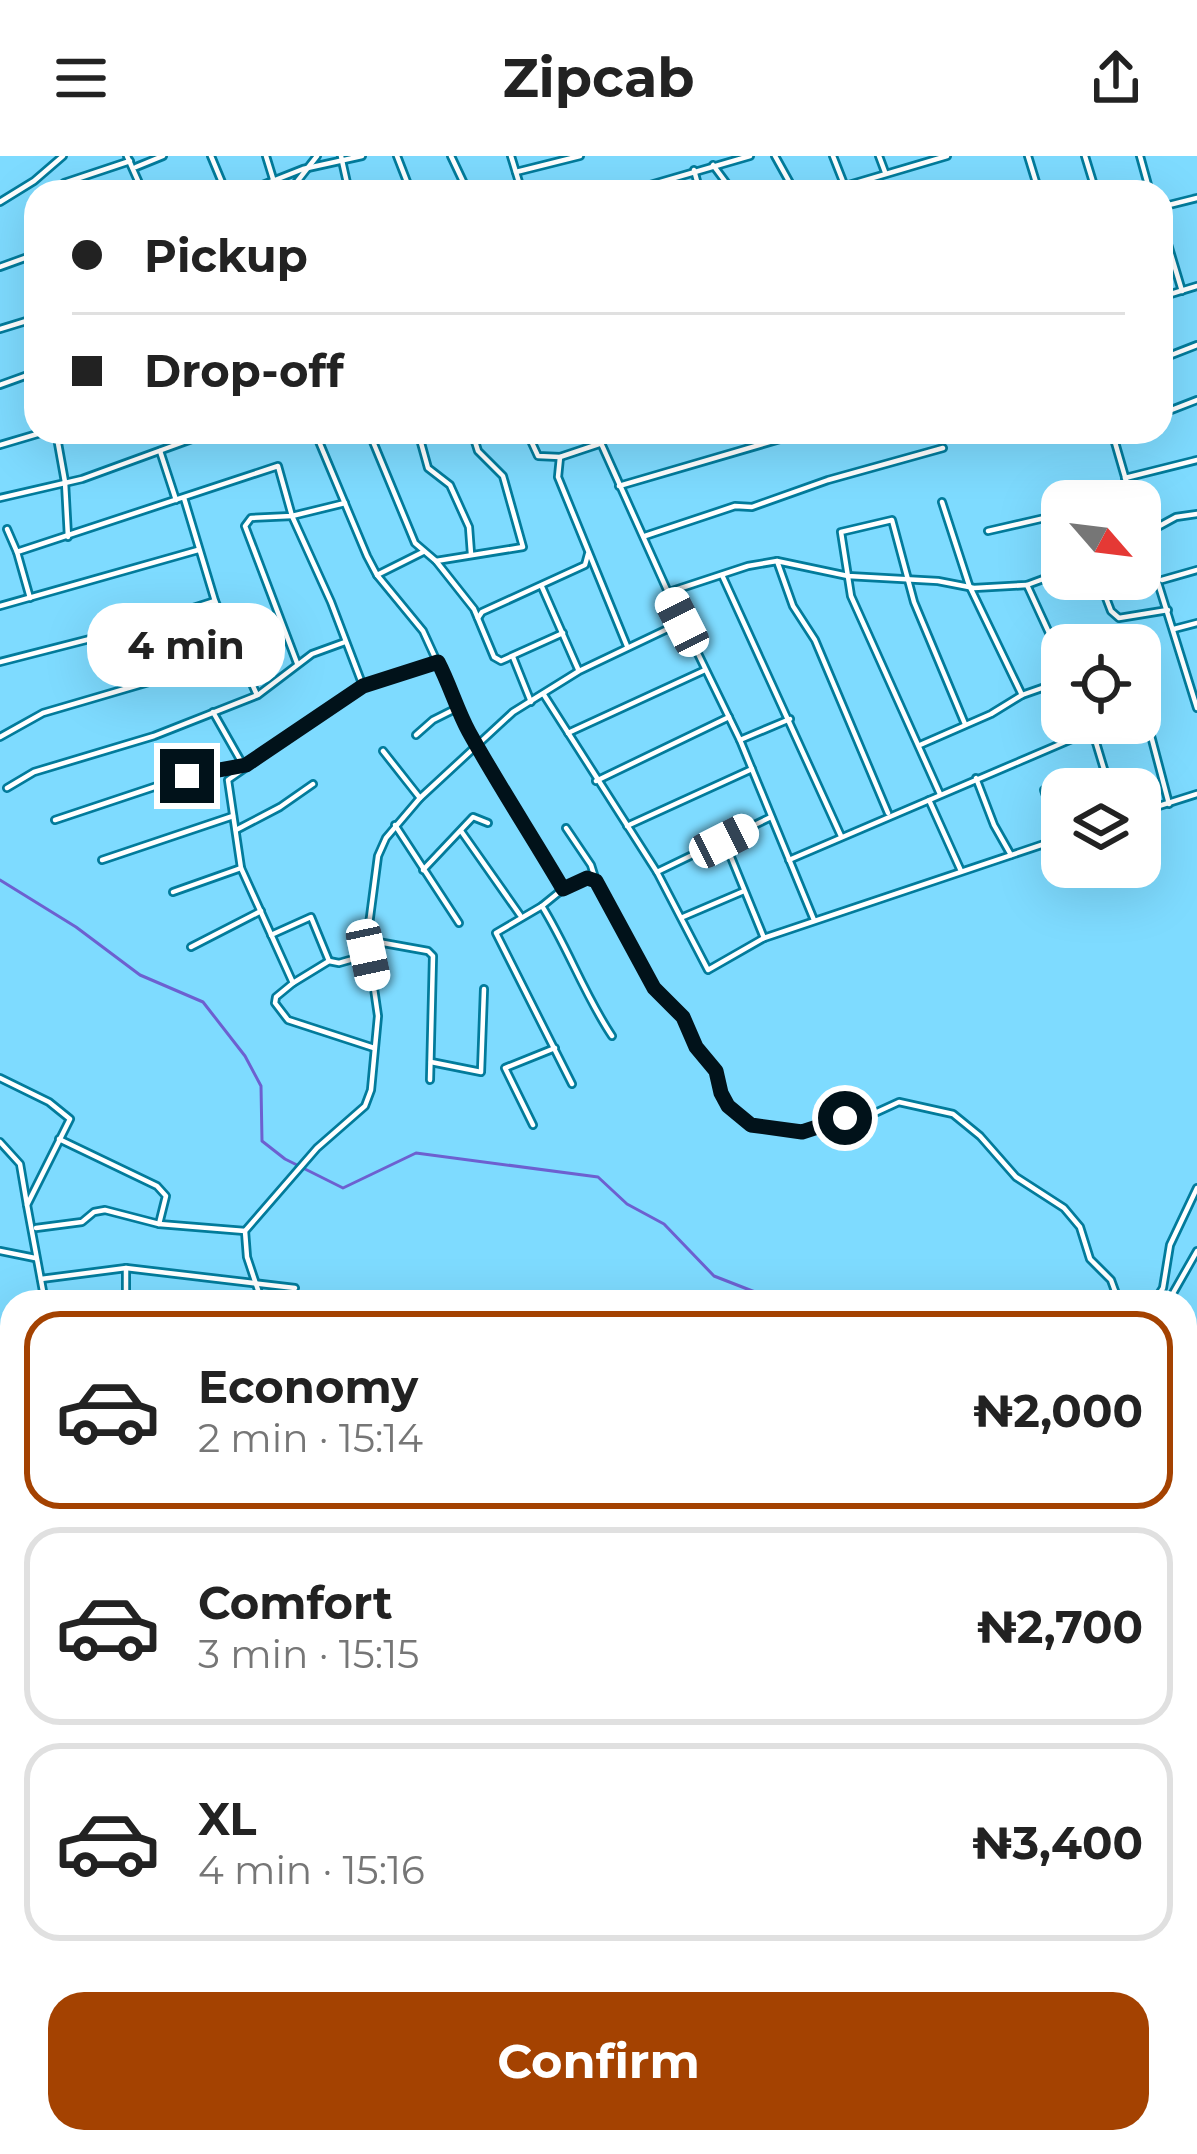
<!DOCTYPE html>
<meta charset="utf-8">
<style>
body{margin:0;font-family:Montserrat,sans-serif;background:#f2f2f2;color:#222;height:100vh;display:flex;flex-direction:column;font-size:45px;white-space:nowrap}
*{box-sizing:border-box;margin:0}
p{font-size:39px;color:#767676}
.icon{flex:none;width:66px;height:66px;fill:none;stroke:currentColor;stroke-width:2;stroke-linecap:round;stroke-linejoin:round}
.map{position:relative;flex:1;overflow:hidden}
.sheet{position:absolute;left:0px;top:1134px;width:1197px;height:864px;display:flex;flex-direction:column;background:#fff;border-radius:36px 36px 0 0;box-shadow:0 12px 48px #0002}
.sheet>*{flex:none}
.guide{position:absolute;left:24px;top:24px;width:1149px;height:264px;border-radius:36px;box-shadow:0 12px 48px #0002;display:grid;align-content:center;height:264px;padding:0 48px;background:#fff}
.needle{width:78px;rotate:118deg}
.controls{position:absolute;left:1041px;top:324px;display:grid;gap:24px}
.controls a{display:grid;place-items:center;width:120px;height:120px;border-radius:24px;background:#fff;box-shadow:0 12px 48px #0002;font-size:60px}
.end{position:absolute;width:54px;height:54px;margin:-27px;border:15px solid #01121a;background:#fff;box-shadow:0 0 0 6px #fff}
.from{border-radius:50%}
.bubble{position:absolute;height:84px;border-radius:36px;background:#fff;box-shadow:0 12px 48px #0002;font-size:39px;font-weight:700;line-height:84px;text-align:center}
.car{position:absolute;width:36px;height:72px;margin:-36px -18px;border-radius:15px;box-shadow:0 0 9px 3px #0007;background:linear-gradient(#fff 24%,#345 0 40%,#fff 0 76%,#345 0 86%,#fff 0)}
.guide b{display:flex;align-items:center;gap:42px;height:114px;font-size:45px}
.guide b+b{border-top:3px solid #e0e0e0}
.guide i{width:30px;height:30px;background:#222}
ul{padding:21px 0 0;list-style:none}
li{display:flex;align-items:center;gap:36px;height:198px;margin:0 24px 18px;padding:0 24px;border:6px solid #e0e0e0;border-radius:36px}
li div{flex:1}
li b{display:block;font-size:45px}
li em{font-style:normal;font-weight:700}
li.selected{border-color:#a44201}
li>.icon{width:108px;height:108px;stroke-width:1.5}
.cta{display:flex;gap:24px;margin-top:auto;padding:24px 48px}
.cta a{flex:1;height:138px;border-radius:36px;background:#a44201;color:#fff;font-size:48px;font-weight:700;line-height:138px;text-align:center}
header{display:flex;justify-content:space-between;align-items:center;height:156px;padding:0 48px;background:#fff;font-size:54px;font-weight:700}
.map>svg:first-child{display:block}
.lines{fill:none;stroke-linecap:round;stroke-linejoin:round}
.stream{stroke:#6d60d0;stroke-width:3}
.minor-casing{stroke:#027b9b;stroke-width:10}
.tertiary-casing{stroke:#027b9b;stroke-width:14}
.minor{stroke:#fff;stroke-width:4.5}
.tertiary{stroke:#fff;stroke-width:8}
.route{stroke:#01121a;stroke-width:15}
</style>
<header><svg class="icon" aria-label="menu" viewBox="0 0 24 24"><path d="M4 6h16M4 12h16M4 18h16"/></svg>Zipcab<svg class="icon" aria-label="share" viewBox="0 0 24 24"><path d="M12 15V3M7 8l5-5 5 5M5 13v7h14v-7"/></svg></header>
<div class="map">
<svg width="1197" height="1998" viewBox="0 0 1197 1998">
<rect width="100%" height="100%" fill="#7edbff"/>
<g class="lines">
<!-- stream -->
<g class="stream">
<polyline points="0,724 76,771 140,819 203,846 245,900 261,930 262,985 285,1003 343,1032 416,997 598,1021 627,1048 664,1068 714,1120 755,1136 767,1146"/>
<polyline points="1185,1381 1197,1386"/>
</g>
<!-- minor casing -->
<g class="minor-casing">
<g id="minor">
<polyline points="127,0 143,36"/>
<polyline points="211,0 226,36"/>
<polyline points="266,0 274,26"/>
<polyline points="341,0 349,36"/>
<polyline points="397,0 411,36"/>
<polyline points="451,0 468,36"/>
<polyline points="511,0 522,36"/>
<polyline points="775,0 795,36"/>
<polyline points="833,0 844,28"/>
<polyline points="879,0 885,16"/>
<polyline points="1028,0 1039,36"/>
<polyline points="1085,0 1096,36"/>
<polyline points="1140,0 1150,36"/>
<polyline points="713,9 733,36"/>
<polyline points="136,11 163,0"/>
<polyline points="694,14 700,36"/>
<polyline points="516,16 580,0"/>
<polyline points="64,27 130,5"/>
<polyline points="245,36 303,13 362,0"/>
<polyline points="289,36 317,0"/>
<polyline points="626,36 750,0"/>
<polyline points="825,36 947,0"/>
<polyline points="1132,36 1148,32"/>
<polyline points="0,46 34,25 63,0"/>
<polyline points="1161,51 1197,42"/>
<polyline points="1161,65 1182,135"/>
<polyline points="0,111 36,98"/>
<polyline points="1161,141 1197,130"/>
<polyline points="0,173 36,162"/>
<polyline points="1161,203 1197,189"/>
<polyline points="0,229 36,216"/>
<polyline points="1161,258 1197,244"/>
<polyline points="56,276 65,326 68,381"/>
<polyline points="315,276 367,400 377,419 423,475 472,582 563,733 587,721 596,725 654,832 683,861 696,891 716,915 723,943 751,969 802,976 831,964 864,962 899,946 953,958 980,980 1016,1021 1064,1052 1080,1071 1090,1103 1111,1124 1119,1146"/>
<polyline points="369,276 415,387 436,405 474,453 494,501 501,505 563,477"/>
<polyline points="418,276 428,312 450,329 469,371 471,398"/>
<polyline points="527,276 538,300 560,301 599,288"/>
<polyline points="596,276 668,436 740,584 814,764"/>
<polyline points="1112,276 1132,345"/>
<polyline points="599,282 616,276"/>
<polyline points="0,289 44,276"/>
<polyline points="160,295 176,344"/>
<polyline points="560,301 558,321 627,490"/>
<polyline points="1125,322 1197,304"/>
<polyline points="619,330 804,276"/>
<polyline points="0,342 82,323 211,276"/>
<polyline points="184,342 215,445 257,539"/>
<polyline points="1107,345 1131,340"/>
<polyline points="942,346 969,429 1022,539"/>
<polyline points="1140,369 1197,552"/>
<polyline points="7,373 17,396"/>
<polyline points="988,375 1062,358"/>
<polyline points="1143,379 1176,361 1197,358"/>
<polyline points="645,380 735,350 752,351 828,324 943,292"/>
<polyline points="436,405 523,391 503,320 478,295 472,276"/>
<polyline points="777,405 793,450 815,484 888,657"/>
<polyline points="377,419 423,396"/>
<polyline points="722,419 841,680"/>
<polyline points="1162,424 1197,414"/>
<polyline points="1027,429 1062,505"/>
<polyline points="542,431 578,513"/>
<polyline points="1103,434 1111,455 1119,462 1168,454"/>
<polyline points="669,436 748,410 777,405 848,420 938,425 974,432 1027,429 1062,416"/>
<polyline points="30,442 17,396 278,310 292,360 331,446 363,530"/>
<polyline points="0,450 198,394"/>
<polyline points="478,462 482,456 585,409 588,398"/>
<polyline points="1174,473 1197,467"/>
<polyline points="513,501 531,546"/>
<polyline points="0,506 121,475 215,445"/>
<polyline points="297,507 245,370 251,362 292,360 345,347"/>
<polyline points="1140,538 1169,648"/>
<polyline points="544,539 657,716 708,814 764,782 1062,682"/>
<polyline points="213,556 242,607"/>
<polyline points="568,577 705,514"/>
<polyline points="416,579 433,564 457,552"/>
<polyline points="1094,580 1101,567"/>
<polyline points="0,581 43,557 166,521 234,491"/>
<polyline points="740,584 790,563"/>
<polyline points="920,589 991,558 1022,539 1062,525"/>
<polyline points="383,595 420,642"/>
<polyline points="976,622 994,669 1011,699"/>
<polyline points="596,625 729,561"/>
<polyline points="7,632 34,616 154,580 258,539 312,498 345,486"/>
<polyline points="1044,634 1061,682"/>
<polyline points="940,638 851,440 841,376 892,364 914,446 965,568"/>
<polyline points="929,644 961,715"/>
<polyline points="1049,648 1062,645"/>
<polyline points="1140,656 1197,638"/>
<polyline points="55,664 187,620 246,609"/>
<polyline points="395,669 459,767"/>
<polyline points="627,670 752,613"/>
<polyline points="566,672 591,709 596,725"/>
<polyline points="236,674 280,651 313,628"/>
<polyline points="461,675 520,759"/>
<polyline points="724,684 764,782"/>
<polyline points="102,704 233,660"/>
<polyline points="789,704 1086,577 1094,580 1110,633"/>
<polyline points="423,714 473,661 488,667"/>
<polyline points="657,716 771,661"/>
<polyline points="563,733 542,750 496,777 572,928"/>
<polyline points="173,736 241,712"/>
<path d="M542,750C568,792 585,840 612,880"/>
<polyline points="683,761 744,735"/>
<polyline points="271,779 311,761 329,805"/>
<polyline points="367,784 428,795 433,800 430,924"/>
<polyline points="191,791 261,755"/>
<polyline points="293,827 329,805 339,807 367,799"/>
<polyline points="374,892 288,864 275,847 276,841 293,827 241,712 228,624 363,530 438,506"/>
<polyline points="431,906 481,916 484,833"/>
<polyline points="0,922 49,946 70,963 27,1049 45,1146"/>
<polyline points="533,969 505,912 555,892"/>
<polyline points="59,983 157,1030 166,1040 159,1068"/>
<polyline points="0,986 20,1008 27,1049"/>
<polyline points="36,1072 82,1066 94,1056 105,1054 159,1068 245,1075"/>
<polyline points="0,1095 35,1102"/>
<polyline points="126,1112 126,1146"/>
<polyline points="41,1123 126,1112 295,1132"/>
<polyline points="262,1146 247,1101 245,1075 317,992 365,950 371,934 378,860 367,784 378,700 386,682 420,642 513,556 579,515 682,466"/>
<polyline points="1154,1146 1163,1132 1170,1089 1197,1032"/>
<polyline points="1168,1146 1197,1095"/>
<polyline points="0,1176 12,1180"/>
<polyline points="0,1235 12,1232"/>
<polyline points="1185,1259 1197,1265"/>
<polyline points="0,1398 12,1395"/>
<polyline points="0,1422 12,1432"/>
<polyline points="0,1509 12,1519"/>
<polyline points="1185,1517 1197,1494"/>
<polyline points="0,1537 12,1519"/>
<polyline points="1185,1588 1197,1594"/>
<polyline points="0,1646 12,1629"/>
<polyline points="1185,1652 1197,1659"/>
<polyline points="1185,1744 1197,1724"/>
<polyline points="2,1787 11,1691"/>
<polyline points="0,1837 12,1844"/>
<polyline points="0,1871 12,1877"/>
<polyline points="1185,1921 1197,1929"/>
<polyline points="0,1964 12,1947"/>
<polyline points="0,1967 12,1970"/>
<polyline points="65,1986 87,1998"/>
<polyline points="950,1986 966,1998"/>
<polyline points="1150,1986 1161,1998"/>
<polyline points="805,1988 819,1998"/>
<polyline points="870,1992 877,1998"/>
<polyline points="42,1998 46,1986"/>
<polyline points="94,1998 104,1986"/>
<polyline points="825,1998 835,1986"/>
<polyline points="974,1998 986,1986"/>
<polyline points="1081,1998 1093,1986"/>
<polyline points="1140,1998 1148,1986"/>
<polyline points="1178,1998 1197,1973"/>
</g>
</g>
<!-- tertiary casing -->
<g class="tertiary-casing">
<g id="tertiary">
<polyline points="0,1336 12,1335"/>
<polyline points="1185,1828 1197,1834"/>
<polyline points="691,1986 708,1998"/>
<polyline points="593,1998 598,1986"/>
</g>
</g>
<!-- minor -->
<use href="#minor" class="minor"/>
<!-- tertiary -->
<use href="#tertiary" class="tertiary"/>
</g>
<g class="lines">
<!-- route -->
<path class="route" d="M187,620L246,609L363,530L438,506C450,529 457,554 469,576C499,630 532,680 563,733L587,722L596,725L654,832L683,861L696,891L716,915L721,937L728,950L751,969L802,976L845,962"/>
</g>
</svg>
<div class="controls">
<a><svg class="needle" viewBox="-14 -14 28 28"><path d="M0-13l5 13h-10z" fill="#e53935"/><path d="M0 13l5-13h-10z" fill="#767676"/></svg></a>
<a><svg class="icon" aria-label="locate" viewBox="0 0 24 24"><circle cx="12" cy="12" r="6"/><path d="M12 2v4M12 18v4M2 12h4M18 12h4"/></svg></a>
<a><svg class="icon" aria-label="layers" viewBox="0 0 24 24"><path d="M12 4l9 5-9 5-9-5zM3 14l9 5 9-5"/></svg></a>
</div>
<i class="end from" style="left:845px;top:962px"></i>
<i class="end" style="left:187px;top:620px"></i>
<div class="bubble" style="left:87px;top:447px;width:198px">4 min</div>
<i class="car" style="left:682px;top:466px;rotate:333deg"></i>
<i class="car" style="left:724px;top:685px;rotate:63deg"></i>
<i class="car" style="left:368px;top:799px;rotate:168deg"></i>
<div class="guide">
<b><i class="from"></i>Pickup</b>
<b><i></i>Drop-off</b>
</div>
<section class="sheet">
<ul>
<li class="selected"><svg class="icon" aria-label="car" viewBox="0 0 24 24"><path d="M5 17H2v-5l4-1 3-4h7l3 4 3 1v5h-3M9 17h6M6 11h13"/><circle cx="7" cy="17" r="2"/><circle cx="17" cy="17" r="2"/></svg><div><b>Economy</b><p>2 min · 15:14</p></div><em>₦2,000</em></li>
<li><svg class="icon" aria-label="car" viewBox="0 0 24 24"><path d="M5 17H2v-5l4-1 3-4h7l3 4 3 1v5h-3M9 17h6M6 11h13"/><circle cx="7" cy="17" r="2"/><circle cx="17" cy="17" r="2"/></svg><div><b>Comfort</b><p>3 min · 15:15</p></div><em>₦2,700</em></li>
<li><svg class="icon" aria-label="car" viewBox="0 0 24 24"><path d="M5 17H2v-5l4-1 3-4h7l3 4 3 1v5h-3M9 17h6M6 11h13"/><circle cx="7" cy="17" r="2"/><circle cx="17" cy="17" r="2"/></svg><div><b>XL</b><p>4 min · 15:16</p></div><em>₦3,400</em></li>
</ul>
<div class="cta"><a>Confirm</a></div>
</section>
</div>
